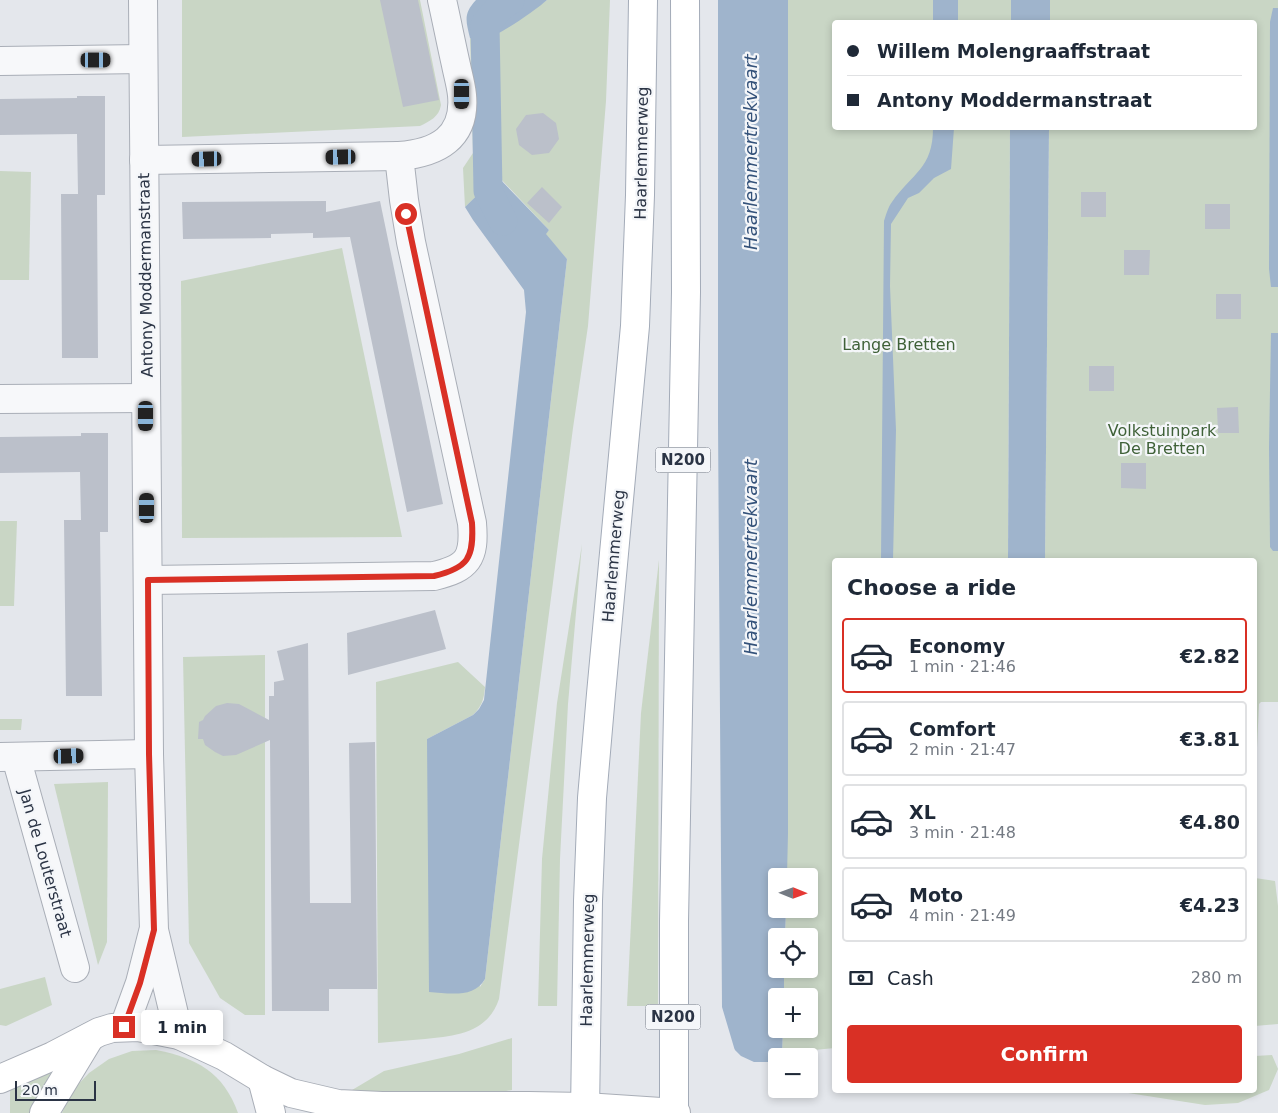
<!DOCTYPE html>
<meta charset="utf-8">
<style>
body{margin:0;font-family:"DejaVu Sans",sans-serif;background:#f6f6f7;color:#1f2937;height:100vh;display:flex;flex-direction:column;font-size:19px;white-space:nowrap}
*{box-sizing:border-box;margin:0}
p{font-size:16px;color:#747a83}
.icon{flex:none;width:28px;height:28px;fill:none;stroke:currentColor;stroke-width:2;stroke-linecap:round;stroke-linejoin:round}
.map{position:relative;flex:1;overflow:hidden}
.side{position:absolute;left:832px;top:558px;width:425px;height:535px;display:flex;flex-direction:column;background:#fff;border-radius:5px;box-shadow:0 2px 8px #0003}
.side>*{flex:none}
.banner{position:absolute;left:832px;top:20px;width:425px;height:110px;border-radius:5px;box-shadow:0 2px 8px #0003;display:grid;align-content:center;height:110px;padding:0 15px;background:#fff}
.needle{width:32px;rotate:91deg}
.buttons{position:absolute;left:768px;top:868px;display:grid;gap:10px}
.buttons a{display:grid;place-items:center;width:50px;height:50px;border-radius:5px;background:#fff;box-shadow:0 2px 8px #0003;font-size:25px}
.scale{position:absolute;left:15px;bottom:12px;width:81px;box-sizing:border-box;padding-left:5px;border:2px solid #2b3445;border-top:0;font-size:14px;line-height:18px;white-space:nowrap;color:#2b3445;-webkit-text-stroke:4px #f4f6f9;paint-order:stroke}
.end{position:absolute;width:22px;height:22px;margin:-11px;border:6px solid #d93025;background:#fff;box-shadow:0 0 0 2px #fff}
.from{border-radius:50%}
.bubble{position:absolute;height:35px;border-radius:5px;background:#fff;box-shadow:0 2px 8px #0003;font-size:16px;font-weight:700;line-height:35px;text-align:center}
.car{position:absolute;width:15px;height:30px;margin:-15px -8px;border-radius:6px;box-shadow:0 0 4px 1px #0007;background:linear-gradient(#222 24%,#8ab4d8 0 40%,#222 0 76%,#8ab4d8 0 86%,#222 0)}
.banner b{display:flex;align-items:center;gap:18px;height:48px;font-size:19px}
.banner b+b{border-top:1px solid #e0e1e3}
.banner i{width:12px;height:12px;background:#1f2937}
ul{padding:0;list-style:none}
li{display:flex;align-items:center;gap:15px;height:75px;margin:0 10px 8px;padding:0 5px;border:2px solid #e0e1e3;border-radius:5px}
li div{flex:1}
li b{display:block;font-size:19px}
li em{font-style:normal;font-weight:700}
li.active{border-color:#d93025}
li>.icon{width:45px;height:45px;stroke-width:1.5}
h2{padding:0 15px;font-size:22px;line-height:60px}
.pay{display:flex;align-items:center;gap:12px;height:55px;padding:0 15px;font-size:19px}
.pay p{margin-inline-start:auto}
.action{display:flex;gap:10px;margin-top:auto;padding:10px 15px}
.action a{flex:1;height:58px;border-radius:5px;background:#d93025;color:#fff;font-size:20px;font-weight:700;line-height:58px;text-align:center}
.map>svg:first-child{display:block}
.green{fill:#c9d6c5}
.water{fill:#9fb4cc}
.pier{fill:#e4e7ec}
.lines{fill:none;stroke-linecap:round;stroke-linejoin:round}
.canal{stroke:#9fb4cc;stroke-width:29}
.building{fill:#bbc0ca}
.minor-casing{stroke:#a9aeb7;stroke-width:30}
.tertiary-casing{stroke:#a9aeb7;stroke-width:30}
.secondary-casing{stroke:#a9aeb7;stroke-width:30}
.primary-casing{stroke:#a3abb8;stroke-width:30}
.minor{stroke:#f7f8fa;stroke-width:28}
.tertiary{stroke:#f7f8fa;stroke-width:28}
.secondary{stroke:#fff;stroke-width:28}
.primary{stroke:#fff;stroke-width:28}
.route{stroke:#d93025;stroke-width:6}
.labels{text-anchor:middle;stroke-width:4.5;stroke-linejoin:round;paint-order:stroke}
.shield{fill:#f4f6f9;stroke:#676e7b;stroke-width:1}
.shield-label{font-size:15px;font-weight:bold;fill:#2b3445}
.street-label{font-size:16px;fill:#2b3445;stroke:#f4f6f9}
.park-label{font-size:16px;fill:#3f6138;stroke:#f4f6f9}
.water-label{font-size:18px;font-style:italic;fill:#34527a;stroke:#f4f6f9}
</style>
<div class="map">
<svg width="1278" height="1113" viewBox="0 0 1278 1113">
<rect width="100%" height="100%" fill="#e4e7ec"/>
<!-- green -->
<g class="green">
<path d="M182,0H420L441,105C439,117 430,121 420,126L182,137Z"/>
<path d="M547,0H610L606,101L588,326L573,428L499,999C488,1033 455,1036 425,1039C409,1040 393,1042 378,1043L376,682L458,662L485,687C484,699 482,706 473,715L427,739L480,987L485,979L567,259L545,234L549,230L498,176L465,207L463,168L473,153L470,38L475,41L497,34Z"/>
<polygon points="788,0 1011,0 1011,22 835,22 835,128 1010,128 1008,560 835,560 835,1048 782,1053 783,1029 809,1029 809,996 784,996 784,969 809,969 809,936 785,936 786,909 809,909 809,876 787,876"/>
<polygon points="1050,0 1278,0 1278,702 1261,702 1259,704 1255,792 1255,560 1045,560 1049,128 1255,128 1255,22 1050,22"/>
<polygon points="0,171 31,172 29,280 0,280"/>
<polygon points="342,248 402,537 182,538 181,281"/>
<polygon points="0,521 17,521 14,606 0,606"/>
<polygon points="582,544 568,704 560,859 557,1006 538,1006 542,859 557,703"/>
<polygon points="659,560 658,1006 627,1006 641,713"/>
<polygon points="265,655 265,1015 245,1015 220,998 189,943 183,657"/>
<polygon points="0,719 22,719 21,730 0,730"/>
<polygon points="108,782 107,942 98,965 54,784"/>
<polygon points="1255,878 1275,881 1278,906 1278,1024 1255,1026"/>
<polygon points="45,977 52,1005 6,1026 0,1025 0,989"/>
<polygon points="512,1038 512,1090 485,1095 342,1096 384,1071 459,1054"/>
<path d="M156,1050C197,1058 223,1072 238,1113H62L72,1091L89,1073L109,1059L132,1051Z"/>
<polygon points="1272,1055 1278,1069 1269,1090 1238,1103 1205,1105 1109,1090 1255,1090 1255,1056"/>
<polygon points="56,1067 35,1113 10,1113 10,1085"/>
</g>
<!-- water -->
<g class="water">
<path d="M476,0H547C536,10 498,36 485,40C479,42 475,41 470,38C466,21 463,14 476,0Z"/>
<polygon points="718,0 788,0 788,833 787,876 776,876 776,909 786,909 785,936 776,936 776,969 784,969 784,996 776,996 776,1029 783,1029 782,1053 781,1056 776,1056 777,1113 741,1071 722,1007 718,421"/>
<rect x="933" y="0" width="25" height="22"/>
<rect x="1011" y="0" width="39" height="22"/>
<polygon points="1273,8 1278,8 1278,287 1271,287 1269,269 1270,22"/>
<path d="M933,128H954L951,169L934,178L919,193L908,198L891,224L890,286L896,430L893,560H881L884,221C886,215 888,207 892,202C912,173 933,169 933,128Z"/>
<polygon points="1010,128 1049,128 1045,560 1008,560"/>
<path d="M497,176L549,230L546,234L567,259L485,979C474,999 448,993 429,992L427,739L473,715L479,709L484,700L526,312L524,290L473,220L465,207Z"/>
<polygon points="1271,333 1278,333 1278,551 1273,551 1270,547 1269,447"/>
</g>
<!-- pier -->
<polygon class="pier" points="731,1046 741,1056 754,1062 776,1062 776,1089 780,1089 780,1113 738,1113 738,1071"/>
<g class="lines">
<!-- canal -->
<polyline class="canal" points="503,221 488,191 485,25 499,8 510,0"/>
</g>
<!-- building -->
<g class="building">
<polygon points="380,0 418,0 439,100 403,107"/>
<polygon points="77,96 105,96 105,195 97,195 98,358 62,358 61,194 78,194 77,134 0,135 0,99 77,98"/>
<polygon points="543,113 556,123 559,139 549,153 532,155 519,145 516,129 526,115"/>
<polygon points="542,187 562,207 549,223 527,203"/>
<rect x="1081" y="192" width="25" height="25"/>
<polygon points="326,201 326,212 380,201 443,504 407,512 350,237 313,238 313,233 271,234 271,238 183,239 182,202"/>
<rect x="1205" y="204" width="25" height="25"/>
<polygon points="1124,250 1150,250 1149,275 1124,275"/>
<rect x="1216" y="294" width="25" height="25"/>
<rect x="1089" y="366" width="25" height="25"/>
<polygon points="1238,407 1239,433 1218,433 1217,408"/>
<polygon points="81,433 108,433 108,532 100,532 102,696 66,696 64,520 81,520 80,472 0,473 0,437 81,436"/>
<polygon points="1121,463 1146,463 1146,489 1121,488"/>
<polygon points="435,610 446,649 348,675 347,633"/>
<polygon points="308,643 310,903 351,903 349,743 375,742 377,989 329,989 329,1011 272,1011 270,740 236,755 223,756 215,752 205,745 203,739 198,739 199,722 203,720 205,716 216,706 227,703 239,704 269,720 269,696 274,696 274,682 284,680 277,651"/>
</g>
<g class="lines">
<!-- minor casing -->
<g class="minor-casing">
<g id="minor">
<polyline points="0,61 143,59"/>
<polyline points="144,160 399,156"/>
<polyline points="0,399 146,398"/>
<path d="M148,580L434,576C468,568 475,558 472,523L411,242L404,200L399,156C437,153 466,138 462,95C461,85 458,75 456,65C451,43 447,22 442,0"/>
<polyline points="0,757 149,754"/>
<polyline points="16,757 75,968"/>
</g>
</g>
<!-- tertiary casing -->
<g class="tertiary-casing">
<g id="tertiary">
<polyline points="143,0 149,754 154,930 179,1035"/>
<polyline points="124,1027 140,983 153,932"/>
</g>
</g>
<!-- secondary casing -->
<g class="secondary-casing">
<g id="secondary">
<polyline points="0,1079 53,1056 99,1032 112,1028 138,1027 179,1035 224,1056 262,1079 291,1093 338,1104 382,1106 529,1106 585,1107 676,1113"/>
<polyline points="262,1079 271,1113"/>
<polyline points="44,1113 90,1037"/>
</g>
</g>
<!-- primary casing -->
<g class="primary-casing">
<g id="primary">
<polyline points="585,1113 588,901 592,798 601,694 635,326 640,195 643,0"/>
<polyline points="674,1113 674,921 686,292 685,0"/>
</g>
</g>
<!-- minor -->
<use href="#minor" class="minor"/>
<!-- tertiary -->
<use href="#tertiary" class="tertiary"/>
<!-- secondary -->
<use href="#secondary" class="secondary"/>
<!-- primary -->
<use href="#primary" class="primary"/>
</g>
<g class="lines">
<!-- route -->
<path class="route" d="M124,1027L140,983L154,930L149,754L148,580L434,576C468,568 474,558 472,523L406,214"/>
</g>
<g class="labels">
<!-- shield labels -->
<g class="shield">
<rect x="655.5" y="447.5" width="55" height="25" rx="4"/>
<rect x="645.5" y="1004.5" width="55" height="25" rx="4"/>
</g>
<g class="shield-label">
<text x="683" y="465">N200</text>
<text x="673" y="1022">N200</text>
</g>
<!-- street labels -->
<g class="street-label">
<text transform="translate(641 153) rotate(-89)" y="6">Haarlemmerweg</text>
<text transform="translate(145 275) rotate(-91)" y="6">Antony Moddermanstraat</text>
<text transform="translate(613 556) rotate(-85)" y="6">Haarlemmerweg</text>
<text transform="translate(46 863) rotate(74)" y="6">Jan de Louterstraat</text>
<text transform="translate(587 960) rotate(-89)" y="6">Haarlemmerweg</text>
</g>
<!-- park labels -->
<g class="park-label">
<text x="899" y="350">Lange Bretten</text>
<text x="1162" y="436">Volkstuinpark<tspan x="1162" dy="18">De Bretten</tspan></text>
</g>
<!-- water labels -->
<g class="water-label">
<text transform="translate(751 152) rotate(-90)" y="6">Haarlemmertrekvaart</text>
<text transform="translate(751 557) rotate(-90)" y="6">Haarlemmertrekvaart</text>
</g>
</g>
</svg>
<div class="buttons">
<a><svg class="needle" viewBox="-14 -14 28 28"><path d="M0-13l5 13h-10z" fill="#e53935"/><path d="M0 13l5-13h-10z" fill="#747a83"/></svg></a>
<a><svg class="icon" aria-label="locate" viewBox="0 0 24 24"><circle cx="12" cy="12" r="6"/><path d="M12 2v4M12 18v4M2 12h4M18 12h4"/></svg></a>
<a>+</a>
<a>−</a>
</div>
<div class="scale">20 m</div>
<i class="end from" style="left:406px;top:214px"></i>
<i class="end" style="left:124px;top:1027px"></i>
<div class="bubble" style="left:141px;top:1010px;width:82px">1 min</div>
<i class="car" style="left:96px;top:60px;rotate:90deg"></i>
<i class="car" style="left:462px;top:94px;rotate:180deg"></i>
<i class="car" style="left:341px;top:157px;rotate:269deg"></i>
<i class="car" style="left:207px;top:159px;rotate:269deg"></i>
<i class="car" style="left:146px;top:416px;rotate:180deg"></i>
<i class="car" style="left:147px;top:508px;rotate:0deg"></i>
<i class="car" style="left:69px;top:756px;rotate:88deg"></i>
<div class="banner">
<b><i class="from"></i>Willem Molengraaffstraat</b>
<b><i></i>Antony Moddermanstraat</b>
</div>
<section class="side">
<h2>Choose a ride</h2>
<ul>
<li class="active"><svg class="icon" aria-label="car" viewBox="0 0 24 24"><path d="M5 17H2v-5l4-1 3-4h7l3 4 3 1v5h-3M9 17h6M6 11h13"/><circle cx="7" cy="17" r="2"/><circle cx="17" cy="17" r="2"/></svg><div><b>Economy</b><p>1 min · 21:46</p></div><em>€2.82</em></li>
<li><svg class="icon" aria-label="car" viewBox="0 0 24 24"><path d="M5 17H2v-5l4-1 3-4h7l3 4 3 1v5h-3M9 17h6M6 11h13"/><circle cx="7" cy="17" r="2"/><circle cx="17" cy="17" r="2"/></svg><div><b>Comfort</b><p>2 min · 21:47</p></div><em>€3.81</em></li>
<li><svg class="icon" aria-label="car" viewBox="0 0 24 24"><path d="M5 17H2v-5l4-1 3-4h7l3 4 3 1v5h-3M9 17h6M6 11h13"/><circle cx="7" cy="17" r="2"/><circle cx="17" cy="17" r="2"/></svg><div><b>XL</b><p>3 min · 21:48</p></div><em>€4.80</em></li>
<li><svg class="icon" aria-label="car" viewBox="0 0 24 24"><path d="M5 17H2v-5l4-1 3-4h7l3 4 3 1v5h-3M9 17h6M6 11h13"/><circle cx="7" cy="17" r="2"/><circle cx="17" cy="17" r="2"/></svg><div><b>Moto</b><p>4 min · 21:49</p></div><em>€4.23</em></li>
</ul>
<div class="pay"><svg class="icon" aria-label="cash" viewBox="0 0 24 24"><path d="M3 7h18v10H3z"/><circle cx="12" cy="12" r="2"/></svg>Cash<p>280 m</p></div>
<div class="action"><a>Confirm</a></div>
</section>
</div>
